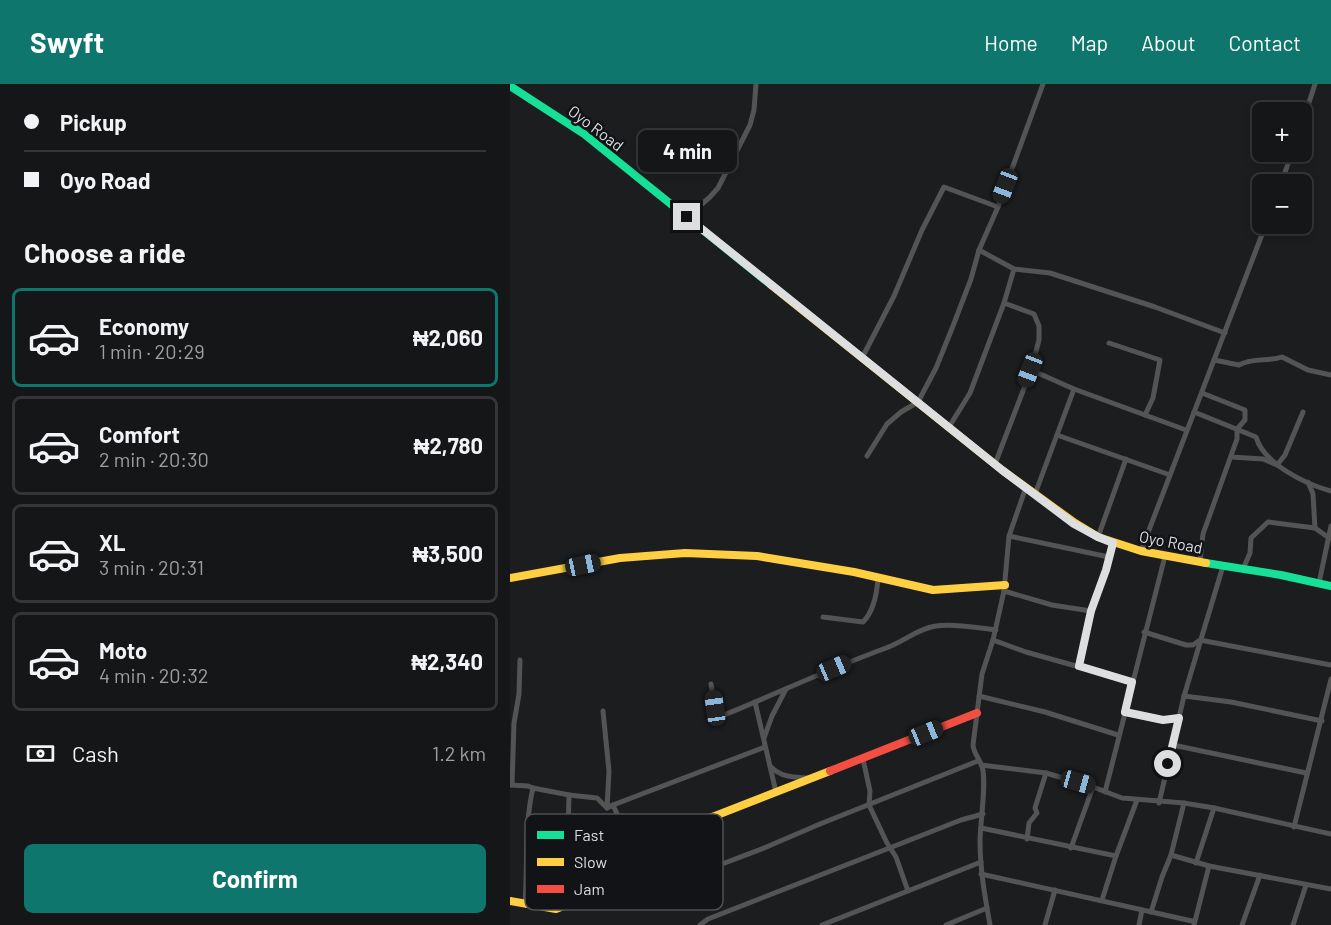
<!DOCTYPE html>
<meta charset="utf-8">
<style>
body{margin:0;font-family:Barlow,sans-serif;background:#222324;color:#f1f3f6;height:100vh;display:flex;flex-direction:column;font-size:22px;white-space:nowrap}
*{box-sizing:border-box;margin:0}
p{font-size:20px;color:#9d9fa1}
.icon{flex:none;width:33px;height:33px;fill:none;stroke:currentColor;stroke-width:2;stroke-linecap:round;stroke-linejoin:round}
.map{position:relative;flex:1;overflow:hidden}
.drawer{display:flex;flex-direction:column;background:#151617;width:510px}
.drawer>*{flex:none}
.hud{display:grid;align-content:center;height:132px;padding:0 24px;background:#151617}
.controls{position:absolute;left:742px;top:18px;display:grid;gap:12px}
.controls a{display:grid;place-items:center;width:60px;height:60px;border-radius:9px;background:#151617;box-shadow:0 3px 9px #0003,0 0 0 2px #343536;font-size:30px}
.end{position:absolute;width:27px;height:27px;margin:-14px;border:8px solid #dddee0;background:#111;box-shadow:0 0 0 3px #111}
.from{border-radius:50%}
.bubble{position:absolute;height:42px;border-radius:9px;background:#151617;box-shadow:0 3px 9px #0003,0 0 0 2px #343536;font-size:20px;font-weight:700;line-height:42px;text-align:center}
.car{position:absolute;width:18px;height:36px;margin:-18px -9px;border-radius:8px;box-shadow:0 0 4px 2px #0007;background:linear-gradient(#222 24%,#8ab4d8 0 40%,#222 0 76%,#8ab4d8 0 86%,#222 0)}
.hud b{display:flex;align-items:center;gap:21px;height:57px;font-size:22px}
.hud b+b{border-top:2px solid #343536}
.hud i{width:15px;height:15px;background:#f1f3f6}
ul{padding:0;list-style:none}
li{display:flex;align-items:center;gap:18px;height:99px;margin:0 12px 9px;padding:0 12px;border:3px solid #343536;border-radius:9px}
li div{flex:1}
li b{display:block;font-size:22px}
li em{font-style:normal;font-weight:700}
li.selected{border-color:#0f766e}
li>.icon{width:54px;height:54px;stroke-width:1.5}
h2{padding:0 24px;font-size:27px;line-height:72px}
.pay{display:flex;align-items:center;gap:15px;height:66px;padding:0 24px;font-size:22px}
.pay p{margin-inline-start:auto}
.cta{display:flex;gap:12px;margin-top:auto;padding:12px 24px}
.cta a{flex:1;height:69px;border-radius:9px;background:#0f766e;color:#fff;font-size:24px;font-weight:700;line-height:69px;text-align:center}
header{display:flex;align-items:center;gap:36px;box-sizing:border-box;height:84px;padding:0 30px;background:#0f766e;color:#fff}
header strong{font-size:28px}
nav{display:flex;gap:33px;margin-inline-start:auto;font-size:21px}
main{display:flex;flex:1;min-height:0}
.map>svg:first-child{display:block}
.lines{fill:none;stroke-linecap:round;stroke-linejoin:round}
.street{stroke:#545455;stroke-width:5}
.fast{stroke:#16e098;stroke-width:8}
.slow{stroke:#ffcf43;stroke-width:8}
.jam{stroke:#f24e42;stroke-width:8}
.route{stroke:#dddee0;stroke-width:8}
.labels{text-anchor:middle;stroke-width:5;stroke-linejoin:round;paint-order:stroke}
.street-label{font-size:16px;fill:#dddee0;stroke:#121316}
.key{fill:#121316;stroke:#4f5053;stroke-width:1.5}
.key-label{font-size:16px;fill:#dddee0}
</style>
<header>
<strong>Swyft</strong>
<nav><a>Home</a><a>Map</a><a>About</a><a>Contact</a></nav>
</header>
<main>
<section class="drawer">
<div class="hud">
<b><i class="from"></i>Pickup</b>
<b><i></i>Oyo Road</b>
</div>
<h2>Choose a ride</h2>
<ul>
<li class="selected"><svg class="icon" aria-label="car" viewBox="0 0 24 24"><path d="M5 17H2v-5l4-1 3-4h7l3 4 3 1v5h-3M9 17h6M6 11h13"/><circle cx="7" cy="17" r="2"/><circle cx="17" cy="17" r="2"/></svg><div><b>Economy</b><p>1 min · 20:29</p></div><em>₦2,060</em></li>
<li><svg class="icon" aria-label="car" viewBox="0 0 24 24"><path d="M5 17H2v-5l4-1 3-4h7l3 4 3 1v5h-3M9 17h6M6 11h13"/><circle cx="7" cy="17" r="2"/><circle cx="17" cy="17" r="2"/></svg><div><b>Comfort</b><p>2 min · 20:30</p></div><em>₦2,780</em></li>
<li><svg class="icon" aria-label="car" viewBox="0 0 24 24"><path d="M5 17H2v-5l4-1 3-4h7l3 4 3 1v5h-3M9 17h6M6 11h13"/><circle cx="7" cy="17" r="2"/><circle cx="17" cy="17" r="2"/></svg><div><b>XL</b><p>3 min · 20:31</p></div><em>₦3,500</em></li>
<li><svg class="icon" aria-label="car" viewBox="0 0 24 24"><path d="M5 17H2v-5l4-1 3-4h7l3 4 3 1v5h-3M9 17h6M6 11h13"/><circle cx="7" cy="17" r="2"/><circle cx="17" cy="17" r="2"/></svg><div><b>Moto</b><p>4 min · 20:32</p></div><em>₦2,340</em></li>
</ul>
<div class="pay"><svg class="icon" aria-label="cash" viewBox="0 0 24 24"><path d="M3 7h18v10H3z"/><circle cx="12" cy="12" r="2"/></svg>Cash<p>1.2 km</p></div>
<div class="cta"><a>Confirm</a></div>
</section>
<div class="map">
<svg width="821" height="841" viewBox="0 0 821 841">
<rect width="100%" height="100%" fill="#1c1d1f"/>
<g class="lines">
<!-- street -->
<g class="street">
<polyline points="792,40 805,0"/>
<polyline points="771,100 782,68"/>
<polyline points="177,133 200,113 208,104 240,41 244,26 246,0"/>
<polyline points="469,166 504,185 540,189 645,223 715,249"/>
<polyline points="599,259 650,276 643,314 635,331"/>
<polyline points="352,274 384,212 412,146 434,103 488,123"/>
<path d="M704,276L729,281C744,273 757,278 772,273L798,286L821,291"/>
<polyline points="521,286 564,305 676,346"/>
<path d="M684,328L746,353C754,380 795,400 821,407"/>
<polyline points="439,343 460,309 494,219 504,185"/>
<polyline points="547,351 660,391"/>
<polyline points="357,372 377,340 391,328 408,318 426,284 443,242 461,195 469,166 488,123 533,0"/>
<polyline points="721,373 753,375 767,381 775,371 793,328"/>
<polyline points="485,380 521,286 529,256 529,242 524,230 494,219"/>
<polyline points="798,398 803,410 805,444"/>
<polyline points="525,410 564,305"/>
<polyline points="499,452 599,473"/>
<polyline points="588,453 616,375"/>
<polyline points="631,467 756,140"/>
<polyline points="690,477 693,450 727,355 727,345 735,336 735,326 692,309"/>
<polyline points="733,485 740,469 741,454 758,438 805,444 819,454"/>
<polyline points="809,499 821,442"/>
<polyline points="494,507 542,521 581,527"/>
<path d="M313,533L353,538C364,527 367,509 368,494"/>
<polyline points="634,548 676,561 683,561 690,556 821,581"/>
<polyline points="483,556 516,568 623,598"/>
<polyline points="569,582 581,527 596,486 603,459"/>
<path d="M201,600L205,624L208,629L214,631C268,609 321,584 376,564C393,558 409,544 426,542C443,539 468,544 486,546"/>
<polyline points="469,612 535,628 608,651"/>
<polyline points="674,612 721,618 812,637"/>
<polyline points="245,618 266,708"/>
<polyline points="93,627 99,687 97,724 103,721 122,764"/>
<polyline points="615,628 653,636 669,634"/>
<polyline points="254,654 262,632 276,605"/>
<polyline points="663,661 796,689"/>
<polyline points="353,675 360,707 359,721 377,759 386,773 398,807"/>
<polyline points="471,681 536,689 583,703 612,714 674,719 704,724 821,750"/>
<path d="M261,683C272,694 285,693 299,694"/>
<polyline points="0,701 18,702 23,704"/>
<polyline points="2,701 4,639 9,610 10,576"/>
<polyline points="595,708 655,472"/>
<polyline points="59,711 87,714 97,724"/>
<polyline points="649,719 674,612 713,482"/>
<polyline points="103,721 255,663"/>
<polyline points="784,743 821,595"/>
<polyline points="471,744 606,772"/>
<polyline points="517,755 519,739 527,729 525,724 536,689"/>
<polyline points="561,764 583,703"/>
<polyline points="661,771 699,782 821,805"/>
<polyline points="686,779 704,724"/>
<polyline points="471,790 682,837"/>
<polyline points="162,799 254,764 310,740 468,677"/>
<polyline points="592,816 606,772 627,716"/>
<path d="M15,819C18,780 14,742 23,704L59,711L58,748L51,789L18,779"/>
<polyline points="641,828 652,793 661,771 674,719"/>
<polyline points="190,841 198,835 451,736 473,730"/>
<polyline points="312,841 471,778"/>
<polyline points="436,841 477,824"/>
<path d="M480,841C475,813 470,786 470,757C470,739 477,698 472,682C469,674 464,670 463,661L472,590L483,556L494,507L499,452L516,403"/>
<polyline points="535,841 545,806"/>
<polyline points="629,841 632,826"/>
<polyline points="684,841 699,782"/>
<polyline points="732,841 750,791"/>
<polyline points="783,841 796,801"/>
</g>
<!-- fast -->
<g class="fast">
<polyline points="0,2 74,50 261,201"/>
<polyline points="696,479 771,491 821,502"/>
</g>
<!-- slow -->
<g class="slow">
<polyline points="261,201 492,386 565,439 588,453 631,467 696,479"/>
<polyline points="0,494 110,474 175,469 247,472 344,488 423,506 495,501"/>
<polyline points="0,817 46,825 51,823 51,789 151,753 320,687"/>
</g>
<!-- jam -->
<polyline class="jam" points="320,687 467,629"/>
</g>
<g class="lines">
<!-- route -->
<polyline class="route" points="177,133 492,386 564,440 588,453 603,459 596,486 581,527 569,582 622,598 615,628 653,636 669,634 658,680"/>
</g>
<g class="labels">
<!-- street labels -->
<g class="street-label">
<text transform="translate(86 44) rotate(37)" y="6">Oyo Road</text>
<text transform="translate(661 458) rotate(11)" y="6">Oyo Road</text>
</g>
</g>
<!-- legend -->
<rect x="15" y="730" width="198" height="96" rx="9" class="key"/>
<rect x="27" y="747" width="27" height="8" fill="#16e098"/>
<rect x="27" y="774" width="27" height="8" fill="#ffcf43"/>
<rect x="27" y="801" width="27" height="8" fill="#f24e42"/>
<g class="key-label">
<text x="64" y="757">Fast</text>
<text x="64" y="784">Slow</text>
<text x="64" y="811">Jam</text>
</g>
</svg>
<div class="controls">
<a>+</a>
<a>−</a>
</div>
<i class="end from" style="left:658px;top:680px"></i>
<i class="end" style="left:177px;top:133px"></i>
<div class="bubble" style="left:128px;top:46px;width:99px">4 min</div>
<i class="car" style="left:495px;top:102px;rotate:201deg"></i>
<i class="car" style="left:520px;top:286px;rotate:201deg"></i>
<i class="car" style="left:73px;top:481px;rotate:78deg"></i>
<i class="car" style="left:324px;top:584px;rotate:67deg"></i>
<i class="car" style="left:205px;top:624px;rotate:352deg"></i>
<i class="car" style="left:416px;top:649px;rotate:68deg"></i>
<i class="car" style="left:568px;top:698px;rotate:106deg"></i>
</div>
</main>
